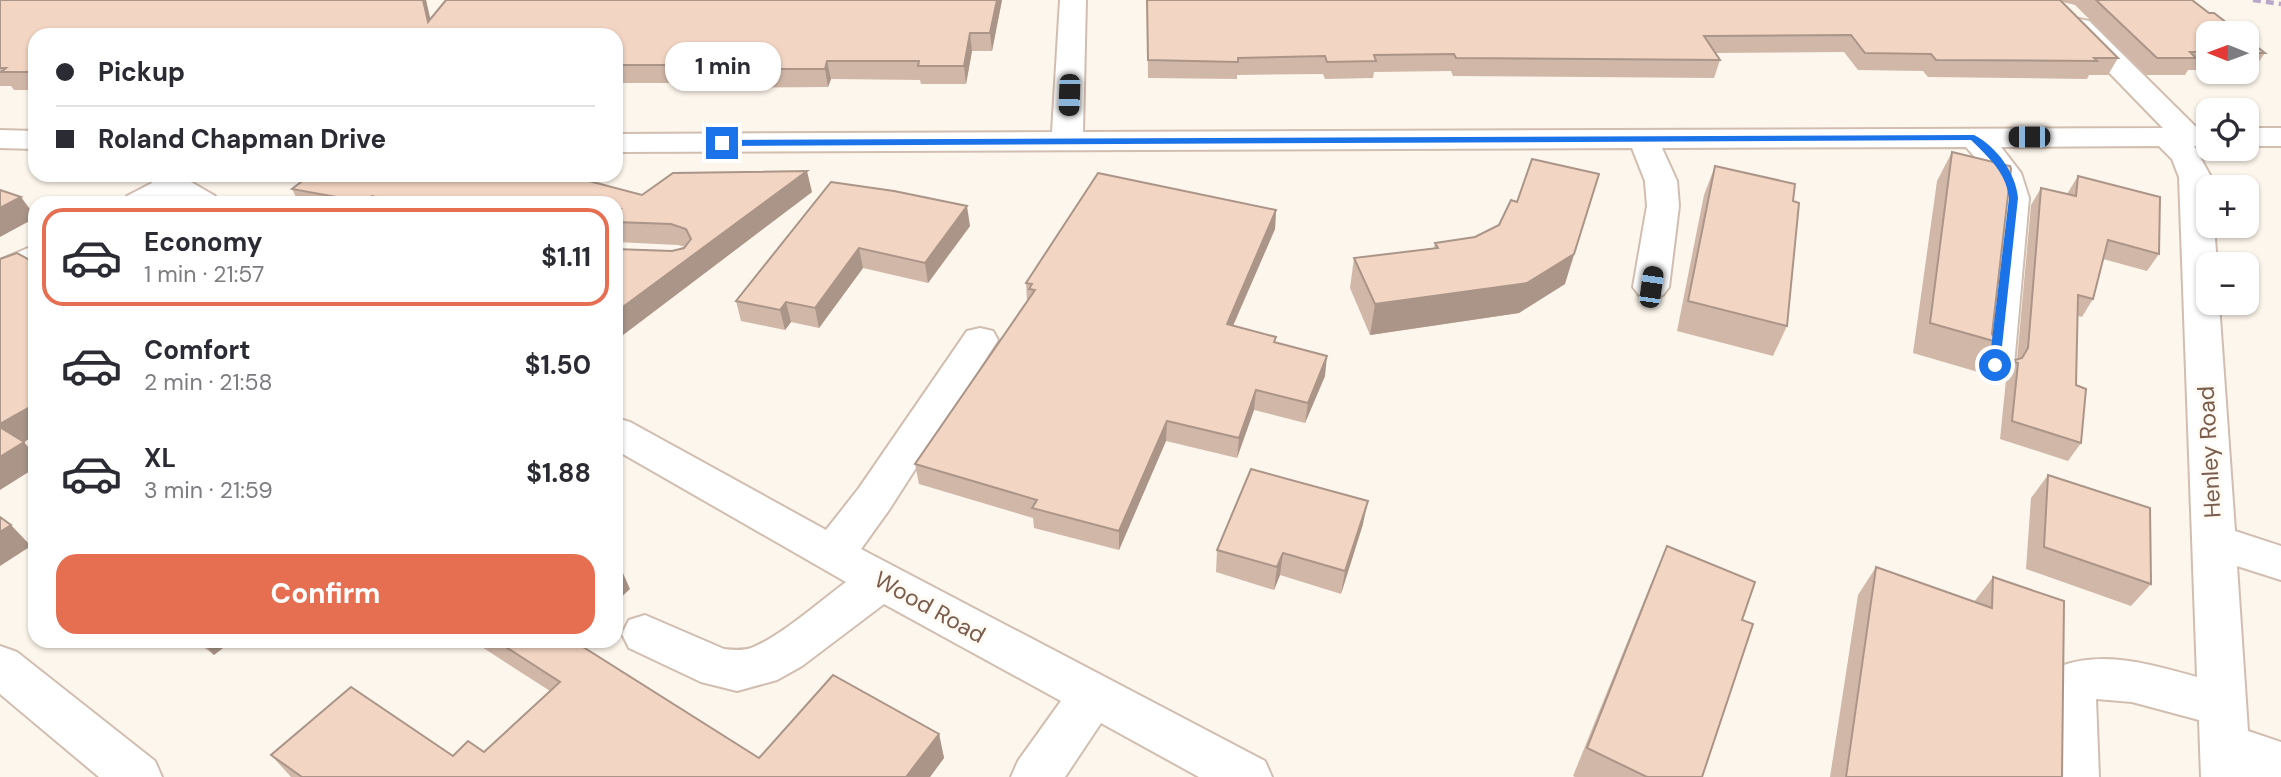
<!DOCTYPE html>
<meta charset="utf-8">
<style>
body{margin:0;font-family:"DM Sans",sans-serif;background:#f7f7f7;color:#2b2b33;height:100vh;display:flex;flex-direction:column;font-size:26px;white-space:nowrap}
*{box-sizing:border-box;margin:0}
p{font-size:23px;color:#7c7c81}
.icon{flex:none;width:38px;height:38px;fill:none;stroke:currentColor;stroke-width:2;stroke-linecap:round;stroke-linejoin:round}
.map{position:relative;flex:1;overflow:hidden}
.details{position:absolute;left:28px;top:196px;width:595px;height:452px;display:flex;flex-direction:column;background:#fff;border-radius:21px;box-shadow:0 2px 5px #0004}
.details>*{flex:none}
.hud{position:absolute;left:28px;top:28px;width:595px;height:154px;border-radius:21px;box-shadow:0 2px 5px #0004;display:grid;align-content:center;height:154px;padding:0 28px;background:#fff}
.needle{width:46px;rotate:271deg}
.controls{position:absolute;left:2196px;top:21px;display:grid;gap:14px}
.controls a{display:grid;place-items:center;width:63px;height:63px;border-radius:14px;background:#fff;box-shadow:0 2px 5px #0004;font-size:35px}
.end{position:absolute;width:32px;height:32px;margin:-16px;border:9px solid #1a73e8;background:#fff;box-shadow:0 0 0 4px #fff}
.from{border-radius:50%}
.bubble{position:absolute;height:49px;border-radius:21px;background:#fff;box-shadow:0 2px 5px #0004;font-size:23px;font-weight:700;line-height:49px;text-align:center}
.car{position:absolute;width:21px;height:42px;margin:-21px -10px;border-radius:9px;box-shadow:0 0 5px 2px #0007;background:linear-gradient(#222 24%,#8ab4d8 0 40%,#222 0 76%,#8ab4d8 0 86%,#222 0)}
.hud b{display:flex;align-items:center;gap:24px;height:66px;font-size:26px}
.hud b+b{border-top:2px solid #e1e1e2}
.hud i{width:18px;height:18px;background:#2b2b33}
ul{padding:12px 0 0;list-style:none}
li{display:flex;align-items:center;gap:21px;height:98px;margin:0 14px 10px;padding:0 14px;border:4px solid transparent;border-radius:21px}
li div{flex:1}
li b{display:block;font-size:26px}
li em{font-style:normal;font-weight:700}
li.active{border-color:#e76f51}
li>.icon{width:63px;height:63px;stroke-width:1.5}
.cta{display:flex;gap:14px;margin-top:auto;padding:14px 28px}
.cta a{flex:1;height:80px;border-radius:21px;background:#e76f51;color:#fff;font-size:28px;font-weight:700;line-height:80px;text-align:center}
.map>svg:first-child{display:block}
.lines{fill:none;stroke-linecap:round;stroke-linejoin:round}
.minor-casing{stroke:#d1beb0;stroke-width:4}
.minor{fill:#fff;fill-rule:evenodd}
.rail{stroke:#b9a8c9;stroke-width:4.5;stroke-dasharray:8 5;stroke-linecap:butt}
.wall{fill:#d1b7a8}
.shaded-wall{fill:#aa9588}
.building{fill:#f3d5c3;stroke:#aa9588;stroke-width:2}
.route{fill:#1a73e8}
.labels{text-anchor:middle;stroke-width:6;stroke-linejoin:round;paint-order:stroke}
.street-label{font-size:23px;fill:#7a5c4d;stroke:#fffaf3}
</style>
<div class="map">
<svg width="2281" height="777" viewBox="0 0 2281 777">
<rect width="100%" height="100%" fill="#fdf6ec"/>
<g class="lines">
<!-- minor casing -->
<g class="minor-casing">
<g id="minor">
<path d="M1060,0H1086L1083,132L2163,128L2065,27L2069,21L2079,19L2089,21L2197,128H2208V146H2194L2211,177L2208,226H2214L2217,264H2208V303H2219L2235,531L2281,546V580L2237,566L2248,731L2281,742V777H2201L2199,720L2132,702L2096,699L2099,777H2049L2048,694L2061,666C2106,650 2153,665 2197,677L2179,177L2172,159L2159,146L2001,147L2021,173L2029,198L2014,365L2008,374L1995,378L1982,374L1976,365L1997,198L1989,173L1966,147L1662,148L1677,181L1679,206L1669,287L1663,295L1651,298L1639,295L1633,287L1647,206L1645,181L1632,148L616,152V134L1052,132Z"/>
<rect x="2247" y="128" width="34" height="18"/>
<polygon points="0,130 35,131 35,149 0,148"/>
<polygon points="146,175 179,175 215,196 219,203 179,203 172,199 164,203 123,203 127,196 152,183"/>
<polygon points="35,245 35,270 0,285 0,260"/>
<path d="M980,328L993,331L998,340L889,510L861,549L1265,761L1272,777H1199L1101,723L1065,777H1011L1018,761L1061,701L884,604L802,666L777,680L737,691L701,682L629,648L622,634L629,620L645,615L724,649C733,650 742,651 751,648C780,637 819,602 846,582L616,450V418L630,422L826,530L859,488L967,331Z"/>
<polygon points="0,646 17,652 155,761 162,777 99,777 0,694"/>
</g>
</g>
<!-- minor -->
<use href="#minor" class="minor"/>
<!-- rail -->
<polyline class="rail" points="2253,0 2281,4"/>
</g>
<!-- wall -->
<g class="wall">
<polygon points="0,0 426,0 430,19 446,0 1002,0 992,51 972,51 966,84 921,84 920,80 831,79 828,87 687,88 685,83 616,83 616,35 35,35 35,90 14,90 11,86 0,86"/>
<polygon points="1147,0 2192,0 2208,33 2208,70 2188,70 2185,75 2146,75 2075,5 2063,2 2118,58 2108,75 2089,75 2087,79 1928,77 1923,71 1858,70 1844,52 1715,53 1720,60 1714,78 1453,76 1451,71 1374,72 1373,78 1325,79 1323,74 1237,75 1237,79 1148,78"/>
<polygon points="2247,39 2265,53 2253,70 2247,70"/>
<polygon points="1952,152 1992,334 1997,342 1978,372 1913,353 1937,181"/>
<polygon points="1715,166 1793,201 1787,326 1773,356 1677,331 1704,195"/>
<polygon points="2078,176 2159,254 2147,271 2103,259 2093,299 2082,317 2078,316 2076,385 2081,443 2068,461 2000,439 2006,380 2001,379 2012,361 2017,360 2031,205 2041,188 2067,194"/>
<polygon points="831,182 970,226 928,283 863,268 819,328 791,322 785,330 741,321 736,301"/>
<polygon points="292,189 642,195 812,192 619,338 616,336 616,249 672,251 685,247 678,245 616,242 616,203 299,203"/>
<polygon points="1276,210 1275,229 1233,326 1276,343 1325,376 1305,423 1254,410 1237,458 1166,441 1119,550 1034,528 1033,518 919,484 915,464 1027,301 1026,283"/>
<polygon points="1435,243 1565,284 1519,313 1370,335 1350,288 1354,258 1434,248"/>
<polygon points="2048,475 2151,584 2131,606 2026,569 2031,498"/>
<polygon points="1363,524 1341,594 1280,575 1274,590 1216,572 1217,550"/>
<polygon points="1667,546 1742,620 1702,777 1575,777 1573,776 1654,576"/>
<polygon points="1876,567 1974,602 1993,577 2062,777 1830,777 1858,595"/>
<polygon points="194,640 233,640 214,655"/>
<polygon points="471,640 575,640 574,642 759,758 939,734 944,758 930,777 291,777 271,755 453,756 484,752 550,691"/>
</g>
<!-- shaded-wall -->
<g class="shaded-wall">
<polygon points="423,0 426,0 434,35 428,22"/>
<polygon points="997,0 1002,0 992,51 990,33"/>
<polygon points="970,33 972,51 966,84 964,66"/>
<polygon points="827,61 831,79 828,87 825,69"/>
<polygon points="807,171 812,192 619,338 616,330 616,312"/>
<polygon points="1599,174 1565,284 1519,313 1370,335 1375,304"/>
<polygon points="372,196 375,203 365,203 364,202"/>
<polygon points="21,197 35,216 35,218 0,237 0,208"/>
<polygon points="967,206 970,226 928,283 925,263"/>
<polygon points="1276,210 1275,229 1225,344 1227,324"/>
<polygon points="859,248 863,268 819,328 815,308"/>
<polygon points="786,302 791,322 785,330 780,310"/>
<polygon points="1327,356 1325,376 1305,423 1308,403"/>
<polygon points="1256,390 1254,410 1237,458 1239,438"/>
<polygon points="35,404 35,436 24,442 35,455 35,468 0,490 0,424"/>
<polygon points="1167,421 1166,441 1119,550 1119,531"/>
<polygon points="1368,501 1363,524 1341,594 1345,571"/>
<polygon points="11,525 31,546 0,566 0,532"/>
<polygon points="1283,553 1280,575 1274,590 1277,567"/>
<polygon points="619,564 630,589 616,602 616,566"/>
<polygon points="206,640 233,640 214,655 203,643"/>
<polygon points="245,640 257,640 249,646"/>
<polygon points="939,734 944,758 930,777 906,777"/>
</g>
<!-- building -->
<g class="building">
<polygon points="0,0 423,0 428,22 446,0 997,0 990,33 970,33 964,66 918,66 919,61 827,61 825,69 682,69 684,65 616,65 616,35 35,35 35,72 1,72 6,68 0,68"/>
<polygon points="1147,0 2060,0 2118,58 2094,58 2097,61 1936,60 1931,54 1865,53 1851,35 1704,36 1720,60 1456,58 1454,54 1374,55 1376,61 1327,62 1325,56 1238,58 1238,62 1148,60"/>
<polygon points="2096,0 2192,0 2209,13 2214,13 2240,33 2208,33 2208,52 2190,52 2196,58 2157,58"/>
<polygon points="2247,39 2265,53 2247,53"/>
<polygon points="1952,152 2010,166 2011,169 1992,334 1997,342 1930,323"/>
<polygon points="1532,159 1599,174 1574,254 1527,283 1375,304 1354,258 1438,248 1435,243 1475,237 1499,225 1511,200 1517,202"/>
<polygon points="1715,166 1795,184 1793,201 1799,203 1787,326 1688,301"/>
<polygon points="807,171 616,312 616,249 672,251 684,248 691,239 686,229 671,224 616,222 616,212 620,209 616,209 616,203 397,203 372,196 364,202 292,189 310,175 566,175 642,195 673,173"/>
<polygon points="1098,173 1276,210 1227,324 1276,337 1274,342 1327,356 1308,403 1256,390 1239,438 1167,421 1119,531 1032,508 1037,500 915,464 1035,290 1029,289 1032,284 1026,283"/>
<polygon points="2078,176 2160,197 2159,254 2108,240 2093,299 2078,295 2076,385 2086,389 2081,443 2012,421 2018,363 2012,361 2022,358 2028,348 2041,188 2076,196"/>
<polygon points="831,182 894,191 967,206 925,263 859,248 815,308 786,302 780,310 736,301"/>
<polygon points="0,190 21,197 0,208"/>
<polygon points="17,253 35,263 35,322 30,325 35,328 35,404 0,424 0,259"/>
<polygon points="0,427 24,442 0,457"/>
<polygon points="1251,469 1368,501 1345,571 1283,553 1277,567 1217,550"/>
<polygon points="2048,475 2150,508 2151,584 2044,547"/>
<polygon points="0,517 11,525 0,532"/>
<polygon points="1667,546 1755,582 1742,620 1753,624 1702,777 1647,777 1587,748"/>
<polygon points="1876,567 1992,608 1993,577 2064,601 2062,777 1846,777"/>
<polygon points="495,640 572,640 759,758 833,675 939,734 906,777 302,777 271,755 351,687 453,756 468,741 484,752 560,682"/>
</g>
<!-- route -->
<path class="route" d="M1974,135C1996,146 2016,173 2018,198L2000,365L1995,368L1989,365L2009,198C2006,172 1989,158 1971,140L722,146L718,143L722,140Z"/>
<g class="labels">
<!-- street labels -->
<g class="street-label">
<text transform="translate(2209 452) rotate(-93)" y="8">Henley Road</text>
<text transform="translate(930 607) rotate(29)" y="8">Wood Road</text>
</g>
</g>
</svg>
<div class="controls">
<a><svg class="needle" viewBox="-14 -14 28 28"><path d="M0-13l5 13h-10z" fill="#e53935"/><path d="M0 13l5-13h-10z" fill="#7c7c81"/></svg></a>
<a><svg class="icon" aria-label="locate" viewBox="0 0 24 24"><circle cx="12" cy="12" r="6"/><path d="M12 2v4M12 18v4M2 12h4M18 12h4"/></svg></a>
<a>+</a>
<a>−</a>
</div>
<i class="end from" style="left:1995px;top:365px"></i>
<i class="end" style="left:722px;top:143px"></i>
<div class="bubble" style="left:665px;top:42px;width:116px">1 min</div>
<i class="car" style="left:1069px;top:95px;rotate:182deg"></i>
<i class="car" style="left:2029px;top:137px;rotate:270deg"></i>
<i class="car" style="left:1651px;top:287px;rotate:8deg"></i>
<div class="hud">
<b><i class="from"></i>Pickup</b>
<b><i></i>Roland Chapman Drive</b>
</div>
<section class="details">
<ul>
<li class="active"><svg class="icon" aria-label="car" viewBox="0 0 24 24"><path d="M5 17H2v-5l4-1 3-4h7l3 4 3 1v5h-3M9 17h6M6 11h13"/><circle cx="7" cy="17" r="2"/><circle cx="17" cy="17" r="2"/></svg><div><b>Economy</b><p>1 min · 21:57</p></div><em>$1.11</em></li>
<li><svg class="icon" aria-label="car" viewBox="0 0 24 24"><path d="M5 17H2v-5l4-1 3-4h7l3 4 3 1v5h-3M9 17h6M6 11h13"/><circle cx="7" cy="17" r="2"/><circle cx="17" cy="17" r="2"/></svg><div><b>Comfort</b><p>2 min · 21:58</p></div><em>$1.50</em></li>
<li><svg class="icon" aria-label="car" viewBox="0 0 24 24"><path d="M5 17H2v-5l4-1 3-4h7l3 4 3 1v5h-3M9 17h6M6 11h13"/><circle cx="7" cy="17" r="2"/><circle cx="17" cy="17" r="2"/></svg><div><b>XL</b><p>3 min · 21:59</p></div><em>$1.88</em></li>
</ul>
<div class="cta"><a>Confirm</a></div>
</section>
</div>
